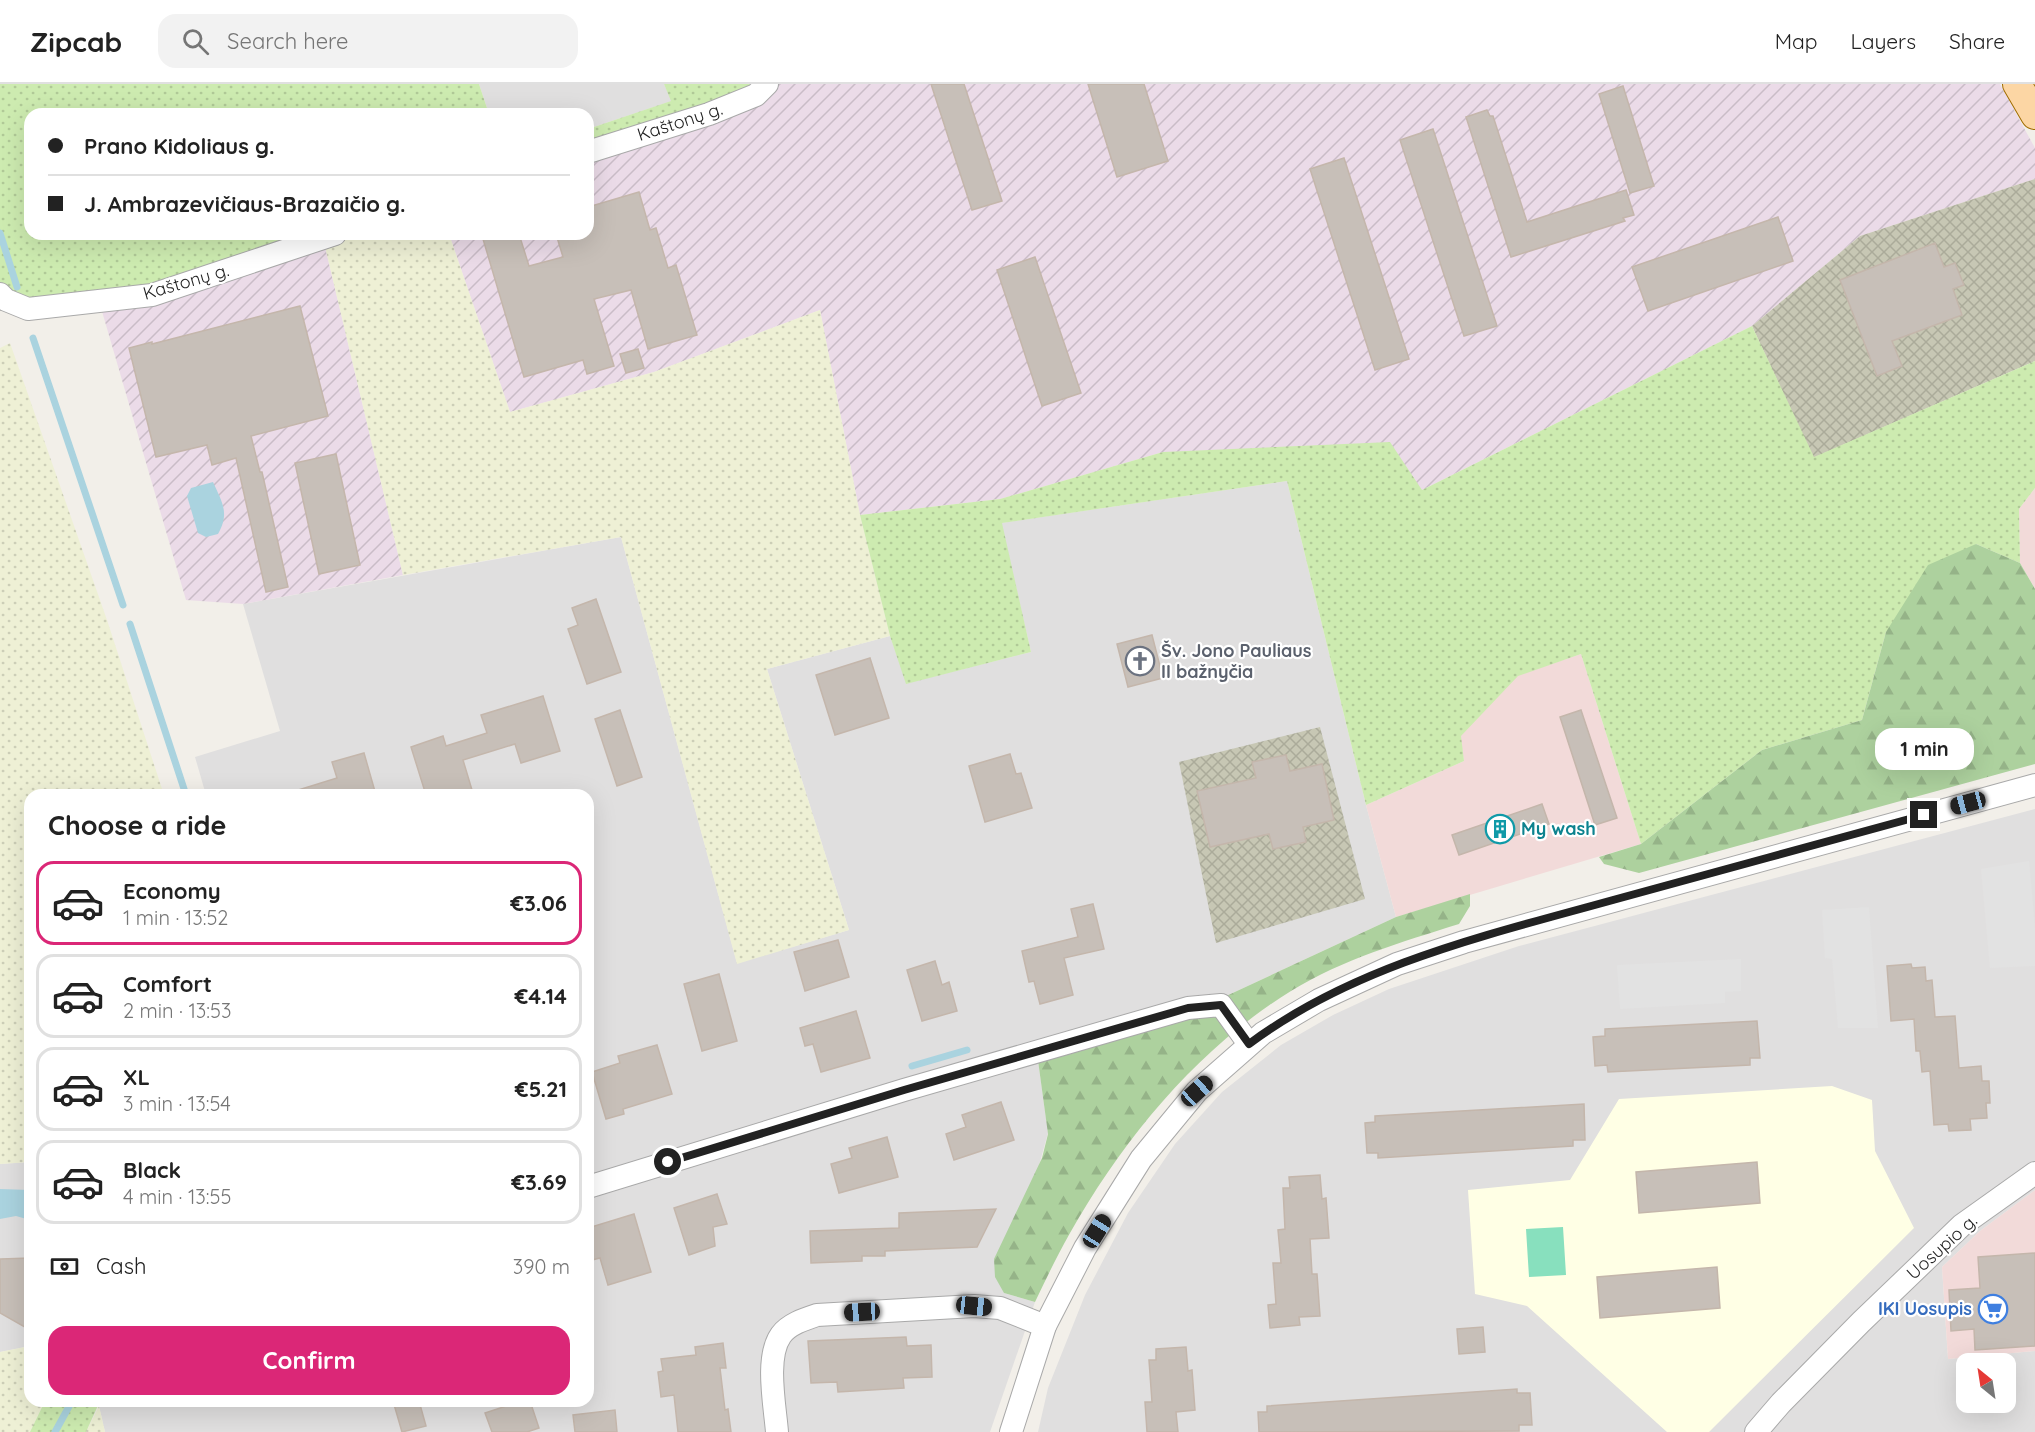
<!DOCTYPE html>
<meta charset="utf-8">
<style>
body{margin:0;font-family:Quicksand,sans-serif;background:#f2f2f2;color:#222;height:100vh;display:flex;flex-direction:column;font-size:22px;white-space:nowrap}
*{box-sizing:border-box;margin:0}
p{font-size:20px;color:#767676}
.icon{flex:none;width:33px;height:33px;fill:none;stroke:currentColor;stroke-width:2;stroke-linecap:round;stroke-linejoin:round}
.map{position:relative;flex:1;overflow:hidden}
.details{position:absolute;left:24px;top:705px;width:570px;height:618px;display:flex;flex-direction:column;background:#fff;border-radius:18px;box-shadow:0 6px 24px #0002}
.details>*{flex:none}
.banner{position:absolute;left:24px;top:24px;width:570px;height:132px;border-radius:18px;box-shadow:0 6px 24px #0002;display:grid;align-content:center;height:132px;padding:0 24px;background:#fff}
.needle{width:39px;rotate:330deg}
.buttons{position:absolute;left:1956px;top:1269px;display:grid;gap:12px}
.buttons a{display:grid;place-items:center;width:60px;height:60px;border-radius:12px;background:#fff;box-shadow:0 6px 24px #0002;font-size:30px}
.end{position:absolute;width:27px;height:27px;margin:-14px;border:8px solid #222;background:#fff;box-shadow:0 0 0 3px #fff}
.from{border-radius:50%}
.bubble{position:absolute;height:42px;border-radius:18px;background:#fff;box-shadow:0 6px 24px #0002;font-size:20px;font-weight:800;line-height:42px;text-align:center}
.car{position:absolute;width:18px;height:36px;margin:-18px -9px;border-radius:8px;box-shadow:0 0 4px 2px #0007;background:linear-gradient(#222 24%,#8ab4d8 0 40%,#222 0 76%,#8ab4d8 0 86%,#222 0)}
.banner b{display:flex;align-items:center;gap:21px;height:57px;font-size:22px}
.banner b+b{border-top:2px solid #e0e0e0}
.banner i{width:15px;height:15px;background:#222}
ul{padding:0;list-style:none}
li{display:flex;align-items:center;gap:18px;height:84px;margin:0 12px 9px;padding:0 12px;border:3px solid #e0e0e0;border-radius:18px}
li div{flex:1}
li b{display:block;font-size:22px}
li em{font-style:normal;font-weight:800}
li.on{border-color:#db2777}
li>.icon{width:54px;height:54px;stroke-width:1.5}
h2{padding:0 24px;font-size:27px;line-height:72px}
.pay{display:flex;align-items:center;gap:15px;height:66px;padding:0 24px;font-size:22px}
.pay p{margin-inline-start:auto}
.cta{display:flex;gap:12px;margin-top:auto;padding:12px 24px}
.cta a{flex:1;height:69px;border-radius:18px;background:#db2777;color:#fff;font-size:24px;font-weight:800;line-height:69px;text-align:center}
header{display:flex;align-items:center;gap:36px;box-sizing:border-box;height:84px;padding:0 30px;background:#fff;border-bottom:2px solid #e0e0e0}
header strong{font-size:28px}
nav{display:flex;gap:33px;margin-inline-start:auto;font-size:21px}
.search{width:420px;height:54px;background:#f2f2f2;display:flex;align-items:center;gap:15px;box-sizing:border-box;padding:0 21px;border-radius:18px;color:#767676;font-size:22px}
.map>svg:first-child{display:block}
.residential{fill:#e0dfdf;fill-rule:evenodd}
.commercial{fill:#f2dad9}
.industrial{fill:url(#industrial-furrows)}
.education{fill:#ffffe5}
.construction{fill:url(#construction-cross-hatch)}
.farmland{fill:url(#farmland-dots)}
.grass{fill:url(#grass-dots)}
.forest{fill:url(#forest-firs)}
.pitch{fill:#88e0be}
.parking{fill:#e2e2e2}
.water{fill:#aad3df}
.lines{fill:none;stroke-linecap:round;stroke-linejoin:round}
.stream{stroke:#aad3df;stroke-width:7}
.building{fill:#c7bfb8;stroke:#c4b6ab;stroke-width:1.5}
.minor-casing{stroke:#a9a9a9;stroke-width:24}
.major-casing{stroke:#a06b00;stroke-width:30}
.minor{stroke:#fff;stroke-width:22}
.major{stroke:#fcd6a4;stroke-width:28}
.route{stroke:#222;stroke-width:8}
.labels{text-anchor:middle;stroke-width:4.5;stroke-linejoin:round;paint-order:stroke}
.street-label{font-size:18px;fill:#222;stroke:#fff}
.worship-label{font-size:18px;font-weight:bold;fill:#5b616d;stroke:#fff;text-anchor:start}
.culture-label{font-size:18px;font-weight:bold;fill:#0d838f;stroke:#fff;text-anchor:start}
.shop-label{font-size:18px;font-weight:bold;fill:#366cbe;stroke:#fff;text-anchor:end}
</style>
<header>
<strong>Zipcab</strong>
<div class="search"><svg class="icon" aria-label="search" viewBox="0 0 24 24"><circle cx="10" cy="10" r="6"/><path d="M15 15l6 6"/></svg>Search here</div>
<nav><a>Map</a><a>Layers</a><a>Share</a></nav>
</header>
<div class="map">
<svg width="2035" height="1348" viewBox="0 0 2035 1348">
<defs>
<pattern id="industrial-furrows" width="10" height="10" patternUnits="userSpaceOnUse" patternTransform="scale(1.5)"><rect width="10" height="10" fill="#ebdbe8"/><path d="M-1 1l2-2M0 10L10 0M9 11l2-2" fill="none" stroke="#c9bcc7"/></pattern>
<pattern id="construction-cross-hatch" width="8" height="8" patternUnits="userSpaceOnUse" patternTransform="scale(1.5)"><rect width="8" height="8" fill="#c7c7b4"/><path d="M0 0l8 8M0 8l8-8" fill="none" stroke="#abab9a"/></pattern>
<pattern id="farmland-dots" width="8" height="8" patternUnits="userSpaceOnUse" patternTransform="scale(1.5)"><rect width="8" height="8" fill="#eef0d5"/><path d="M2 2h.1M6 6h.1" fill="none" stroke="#ccceb7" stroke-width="1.8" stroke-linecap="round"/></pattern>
<pattern id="grass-dots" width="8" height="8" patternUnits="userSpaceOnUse" patternTransform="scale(1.5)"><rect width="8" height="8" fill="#cdebb0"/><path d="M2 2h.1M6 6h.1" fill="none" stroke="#b0c997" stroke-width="1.8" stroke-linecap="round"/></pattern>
<pattern id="forest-firs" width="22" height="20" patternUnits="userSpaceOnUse" patternTransform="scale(1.5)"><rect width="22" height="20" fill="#add19e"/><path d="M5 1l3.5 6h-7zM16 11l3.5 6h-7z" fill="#95b388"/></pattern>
</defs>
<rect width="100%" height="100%" fill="#f2efe9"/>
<!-- residential -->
<g class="residential">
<polygon points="479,0 664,0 672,17 588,45 588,30 489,30"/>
<polygon points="1287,397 1366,721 1396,833 1224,913 1037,969 1048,1049 1004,1209 1035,1218 990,1348 105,1348 99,1322 100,1317 588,1317 588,711 206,711 195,673 280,647 243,520 621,453 737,879 849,846 767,585 890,552 907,599 1031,568 1001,439"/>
<path d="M2035,725V1106L1980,1147L1942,1183L1948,1275L2035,1267V1348H1038L1048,1304L1085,1211L1128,1129L1175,1060L1222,1008L1281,961L1333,931L1389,905L1519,862ZM1966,1280H2006V1318H1966Z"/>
<polygon points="30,1078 30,1262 0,1268 0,1080"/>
</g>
<!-- commercial -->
<g class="commercial">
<polygon points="2035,404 2035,505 2020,479 2019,425"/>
<polygon points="1581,570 1641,760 1396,833 1366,721 1464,677 1460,652 1518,591"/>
<polygon points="2035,1106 2035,1267 1948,1275 1942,1183 1980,1147"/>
</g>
<!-- industrial -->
<g class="industrial">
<polygon points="774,0 2000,0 2035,64 2035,95 1860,152 1752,242 1422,406 1163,368 1000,415 860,431 820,226 654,288 510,328 449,150 588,150 588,68"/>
<polygon points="323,154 403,491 243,520 186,516 99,217"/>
</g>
<!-- education -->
<polygon class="education" points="1832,1002 1872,1016 1875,1067 1914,1144 1709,1348 1667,1348 1527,1222 1475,1210 1468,1106 1570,1096 1619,1015"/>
<!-- construction -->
<g class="construction">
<polygon points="2035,95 2035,277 1813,374 1752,242 1860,152"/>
<polygon points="1320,643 1365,815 1216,859 1179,678"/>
</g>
<!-- farmland -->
<g class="farmland">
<polygon points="335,150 449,150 510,328 654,288 820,226 860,431 890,552 767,585 849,846 737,880 621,453 403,491 323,154"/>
<polygon points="10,259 107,536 164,711 30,711 30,1078 0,1080 0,264"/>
<polygon points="30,1262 30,1317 45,1317 30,1348 0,1348 0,1268"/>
<polygon points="99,1322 105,1348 86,1348"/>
</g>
<!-- grass -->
<g class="grass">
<polygon points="0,0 479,0 489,30 30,30 30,150 335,150 152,211 28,225 0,210"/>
<polygon points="664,0 767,0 588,68 588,45 671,17"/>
<polygon points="1752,242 1814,373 2035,277 2035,404 2019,425 2020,479 1976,460 1886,548 1862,636 1762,666 1641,760 1581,570 1518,592 1461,652 1464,677 1366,721 1287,397 1002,439 1031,568 906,600 890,552 860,431 1000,415 1163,368 1390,358 1422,406"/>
<polygon points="45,1317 100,1317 86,1348 30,1348"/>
</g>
<!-- forest -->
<g class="forest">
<polygon points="1976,460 2020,479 2035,505 2035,680 1639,789 1604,780 1599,773 1641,760 1762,666 1862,636 1886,548 1928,481"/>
<path d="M1470,810V822L1459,840C1402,858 1343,875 1291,907C1197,965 1124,1054 1070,1149C1057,1172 1046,1195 1035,1218L1004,1209L995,1193L994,1175L1042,1074L1048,1050L1037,969L1224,913L1396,833Z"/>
</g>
<!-- pitch -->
<polygon class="pitch" points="1563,1143 1566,1191 1529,1193 1526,1145"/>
<!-- parking -->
<g class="parking">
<polygon points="2029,777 2035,844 2035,882 1990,884 1981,785"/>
<polygon points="1869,823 1878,944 1838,944 1832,875 1825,874 1822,826"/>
<polygon points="1741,875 1741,907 1725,908 1725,919 1620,925 1617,881"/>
</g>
<!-- water -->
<g class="water">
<path d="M213,398C222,418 230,429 218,450L206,453L198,449L187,412L191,404Z"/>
<polygon points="0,1105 30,1106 30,1136 16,1132 0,1135"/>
</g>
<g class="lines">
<!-- stream -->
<g class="stream">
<polyline points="0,149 17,203"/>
<polyline points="33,254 123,521"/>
<polyline points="130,540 186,711"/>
<polyline points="912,982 967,966"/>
<polyline points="55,1348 72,1317"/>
</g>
</g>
<!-- building -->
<g class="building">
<polygon points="931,0 964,0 1002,117 972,126"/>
<polygon points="1088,0 1144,0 1168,77 1117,93"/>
<polygon points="1623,2 1654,102 1630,109 1599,10"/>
<polygon points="1487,26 1490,32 1493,32 1527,138 1626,106 1634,131 1623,134 1625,137 1511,173 1466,33"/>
<polygon points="1433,45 1497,242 1464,252 1400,56"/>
<polygon points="1344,74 1409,275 1375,286 1310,85"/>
<polygon points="639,108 650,146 656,144 668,184 676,181 697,251 648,265 631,206 594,215 614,282 587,290 583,276 524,293 483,155 498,150 519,150 529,182 563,173 556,150 588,150 588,123"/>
<polygon points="1778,133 1793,177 1648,227 1632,183"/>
<polygon points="1935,159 1944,183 1955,179 1964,201 1953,205 1962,231 1892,257 1902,282 1877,292 1840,196"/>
<polygon points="1035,173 1081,309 1042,322 997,186"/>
<polygon points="300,222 328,332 251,352 260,388 262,388 288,503 266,508 236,374 212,381 207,361 156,373 129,264 152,258 152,260"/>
<polygon points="638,265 644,284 626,289 620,270"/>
<polygon points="336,370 360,481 319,490 295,379"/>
<polygon points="596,515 621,588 587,600 568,545 578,541 572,524"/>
<polygon points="1152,551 1163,594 1128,603 1117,560"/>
<polygon points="870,574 889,634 835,651 816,591"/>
<polygon points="543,612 560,667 521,679 515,660 463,676 472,706 456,711 426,711 411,663 443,652 446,662 487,649 481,631"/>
<polygon points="620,626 642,693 617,702 595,635"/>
<polygon points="1581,626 1617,734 1595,741 1560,633"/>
<polygon points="364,669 376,711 296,711 295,707 337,694 332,678"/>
<polygon points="1010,670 1016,690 1021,689 1032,724 985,738 969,682"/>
<polygon points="1286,671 1290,687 1322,680 1334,736 1303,743 1306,758 1273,765 1269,750 1210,763 1197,707 1256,694 1252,678"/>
<polygon points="1542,720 1549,740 1459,771 1452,751"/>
<polygon points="1093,820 1104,865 1064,874 1073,911 1040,920 1034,897 1029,898 1022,867 1078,853 1071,825"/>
<polygon points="838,856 849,893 805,907 794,868"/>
<polygon points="935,877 942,901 949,898 957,927 922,937 907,886"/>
<polygon points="1911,880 1912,884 1925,883 1926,897 1932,896 1935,933 1955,932 1959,984 1981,982 1982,997 1989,997 1990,1019 1986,1019 1987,1034 1970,1035 1971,1046 1949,1047 1948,1040 1934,1041 1930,987 1922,988 1920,967 1916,967 1914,935 1891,937 1887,882"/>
<polygon points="719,890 737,957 702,967 684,900"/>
<polygon points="856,927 870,974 821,988 813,960 805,962 800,944"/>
<polygon points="1757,937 1760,974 1750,974 1750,981 1608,988 1607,981 1595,982 1593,953 1605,952 1605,945"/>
<polygon points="657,961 672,1010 623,1025 624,1030 606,1035 592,988 620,979 618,972"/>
<polygon points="1001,1018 1014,1056 954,1076 946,1050 966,1043 962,1031"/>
<polygon points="1584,1020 1585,1056 1573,1056 1573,1062 1378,1074 1378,1069 1367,1069 1365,1039 1375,1038 1375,1032"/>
<polygon points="887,1053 898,1093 839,1109 831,1080 852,1074 849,1064"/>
<polygon points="1757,1078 1760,1119 1639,1129 1636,1088"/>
<polygon points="1320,1091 1322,1115 1326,1114 1329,1154 1310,1155 1312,1190 1317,1190 1320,1232 1299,1233 1300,1241 1270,1244 1268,1221 1276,1220 1273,1179 1281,1179 1278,1146 1285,1145 1283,1104 1290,1104 1289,1093"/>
<polygon points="717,1110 727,1140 713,1143 715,1162 689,1171 674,1124"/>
<polygon points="996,1125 977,1163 885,1167 885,1172 862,1172 862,1177 811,1179 810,1147 899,1144 899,1129"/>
<polygon points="634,1130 651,1188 608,1201 600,1174 588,1177 588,1144"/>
<polygon points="2035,1169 2035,1262 1975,1266 1974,1245 1951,1247 1949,1206 1980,1204 1978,1173"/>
<polygon points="30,1174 30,1246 0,1229 0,1175"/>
<polygon points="1717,1183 1720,1224 1600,1234 1597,1193"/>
<polygon points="1483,1243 1485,1268 1459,1270 1457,1245"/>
<polygon points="906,1253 907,1262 931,1261 932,1293 903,1294 904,1304 838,1308 837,1298 811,1299 808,1257"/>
<polygon points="723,1259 726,1284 720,1284 725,1326 728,1325 731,1348 678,1348 674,1311 661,1313 658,1288 663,1287 661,1275 696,1271 695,1263"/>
<polygon points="1186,1263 1188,1287 1192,1286 1195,1326 1176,1328 1178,1348 1147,1348 1145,1318 1152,1318 1149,1276 1156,1276 1156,1265"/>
<polygon points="1517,1305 1517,1309 1530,1309 1532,1341 1519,1341 1519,1347 1259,1348 1258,1328 1267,1328 1267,1322"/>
<polygon points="393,1317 419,1317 426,1342 402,1348"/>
<polygon points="521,1317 530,1317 539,1344 527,1348 492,1348 485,1329"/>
<polygon points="615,1326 617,1348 575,1348 573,1331"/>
</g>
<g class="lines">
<!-- minor casing -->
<g class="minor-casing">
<g id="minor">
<polyline points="588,68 709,30 756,11 767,0"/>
<polyline points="0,210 6,216 28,225 152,211 335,150"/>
<polyline points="588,1103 904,1006 1188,924 1221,921 1249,960"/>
<path d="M777,1348C775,1322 765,1273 781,1251C789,1240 805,1235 817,1231L974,1222L1000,1224L1045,1242"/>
<polyline points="1011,1348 1045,1242 1085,1164 1141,1075 1197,1007 1263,949 1319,916 1397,880 1464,858 2035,701"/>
<polyline points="1756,1348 1781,1319 1861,1238 1962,1141 2035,1089"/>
</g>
</g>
<!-- major casing -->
<g class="major-casing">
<polyline id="major" points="2017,0 2035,31"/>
</g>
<!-- minor -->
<use href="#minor" class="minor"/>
<!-- major -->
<use href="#major" class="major"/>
</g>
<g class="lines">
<!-- route -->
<path class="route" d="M668,1078L904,1006L1188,924L1221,921L1249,960C1355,881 1487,851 1613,816C1717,788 1820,759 1924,731"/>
</g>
<!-- icons -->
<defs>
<g id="church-ring" transform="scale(1.5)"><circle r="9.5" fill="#fff" stroke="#6b7280" stroke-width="1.5"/><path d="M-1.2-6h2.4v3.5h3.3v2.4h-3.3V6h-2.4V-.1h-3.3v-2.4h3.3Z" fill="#6b7280"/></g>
<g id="building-ring" transform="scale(1.5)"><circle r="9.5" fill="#fff" stroke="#0f9aa8" stroke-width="1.5"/><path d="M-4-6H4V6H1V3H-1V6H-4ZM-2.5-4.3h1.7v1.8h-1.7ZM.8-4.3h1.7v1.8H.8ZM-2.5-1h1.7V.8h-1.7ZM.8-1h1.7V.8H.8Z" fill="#0f9aa8"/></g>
<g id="supermarket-ring" transform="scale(1.5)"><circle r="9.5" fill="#fff" stroke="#3f7fe0" stroke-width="1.5"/><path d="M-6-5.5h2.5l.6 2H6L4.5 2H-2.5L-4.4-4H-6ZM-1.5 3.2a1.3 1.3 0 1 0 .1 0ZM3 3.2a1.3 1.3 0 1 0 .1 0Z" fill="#3f7fe0"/></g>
</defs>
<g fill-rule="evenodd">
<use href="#church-ring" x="1140" y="577"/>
<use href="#building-ring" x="1500" y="745"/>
<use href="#supermarket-ring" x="1993" y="1225"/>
</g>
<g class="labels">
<!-- street labels -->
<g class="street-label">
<text transform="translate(680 38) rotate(-18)" y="6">Kaštonų g.</text>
<text transform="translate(186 198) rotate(-16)" y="6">Kaštonų g.</text>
<text transform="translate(1942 1163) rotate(-42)" y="6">Uosupio g.</text>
</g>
<!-- worship labels -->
<g class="worship-label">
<text x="1161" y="573">Šv. Jono Pauliaus<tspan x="1161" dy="21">II bažnyčia</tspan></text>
</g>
<!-- culture labels -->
<g class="culture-label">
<text x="1521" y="751">My wash</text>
</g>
<!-- shop labels -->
<g class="shop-label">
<text x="1972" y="1231">IKI Uosupis</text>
</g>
</g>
</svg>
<div class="buttons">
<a><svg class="needle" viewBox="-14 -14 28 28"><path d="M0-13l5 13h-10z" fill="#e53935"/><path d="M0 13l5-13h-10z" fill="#767676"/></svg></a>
</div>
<i class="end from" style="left:668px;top:1078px"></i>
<i class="end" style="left:1924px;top:731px"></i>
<div class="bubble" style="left:1875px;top:644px;width:99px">1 min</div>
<i class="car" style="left:1968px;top:719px;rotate:255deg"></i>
<i class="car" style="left:1197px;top:1007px;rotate:48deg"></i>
<i class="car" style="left:1097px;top:1147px;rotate:32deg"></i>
<i class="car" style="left:974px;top:1222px;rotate:96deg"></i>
<i class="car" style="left:862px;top:1228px;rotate:267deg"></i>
<div class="banner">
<b><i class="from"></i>Prano Kidoliaus g.</b>
<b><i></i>J. Ambrazevičiaus-Brazaičio g.</b>
</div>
<section class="details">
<h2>Choose a ride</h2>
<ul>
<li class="on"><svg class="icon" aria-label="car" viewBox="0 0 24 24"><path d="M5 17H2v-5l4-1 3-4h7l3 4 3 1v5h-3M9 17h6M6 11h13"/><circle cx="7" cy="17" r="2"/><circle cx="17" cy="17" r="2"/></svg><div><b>Economy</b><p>1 min · 13:52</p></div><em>€3.06</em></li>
<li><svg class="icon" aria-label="car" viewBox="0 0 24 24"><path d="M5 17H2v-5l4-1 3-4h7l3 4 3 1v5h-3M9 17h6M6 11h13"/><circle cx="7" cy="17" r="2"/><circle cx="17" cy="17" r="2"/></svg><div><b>Comfort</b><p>2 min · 13:53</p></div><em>€4.14</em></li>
<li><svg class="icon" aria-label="car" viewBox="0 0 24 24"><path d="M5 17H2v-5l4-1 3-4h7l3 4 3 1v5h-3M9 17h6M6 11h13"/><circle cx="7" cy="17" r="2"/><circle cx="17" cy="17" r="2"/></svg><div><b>XL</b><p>3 min · 13:54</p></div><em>€5.21</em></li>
<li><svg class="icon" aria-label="car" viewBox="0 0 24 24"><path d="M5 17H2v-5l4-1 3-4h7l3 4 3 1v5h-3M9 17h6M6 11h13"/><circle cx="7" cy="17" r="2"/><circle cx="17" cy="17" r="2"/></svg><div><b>Black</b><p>4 min · 13:55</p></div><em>€3.69</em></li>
</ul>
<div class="pay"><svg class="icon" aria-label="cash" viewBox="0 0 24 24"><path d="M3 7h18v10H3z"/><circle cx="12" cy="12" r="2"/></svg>Cash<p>390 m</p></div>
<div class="cta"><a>Confirm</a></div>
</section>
</div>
